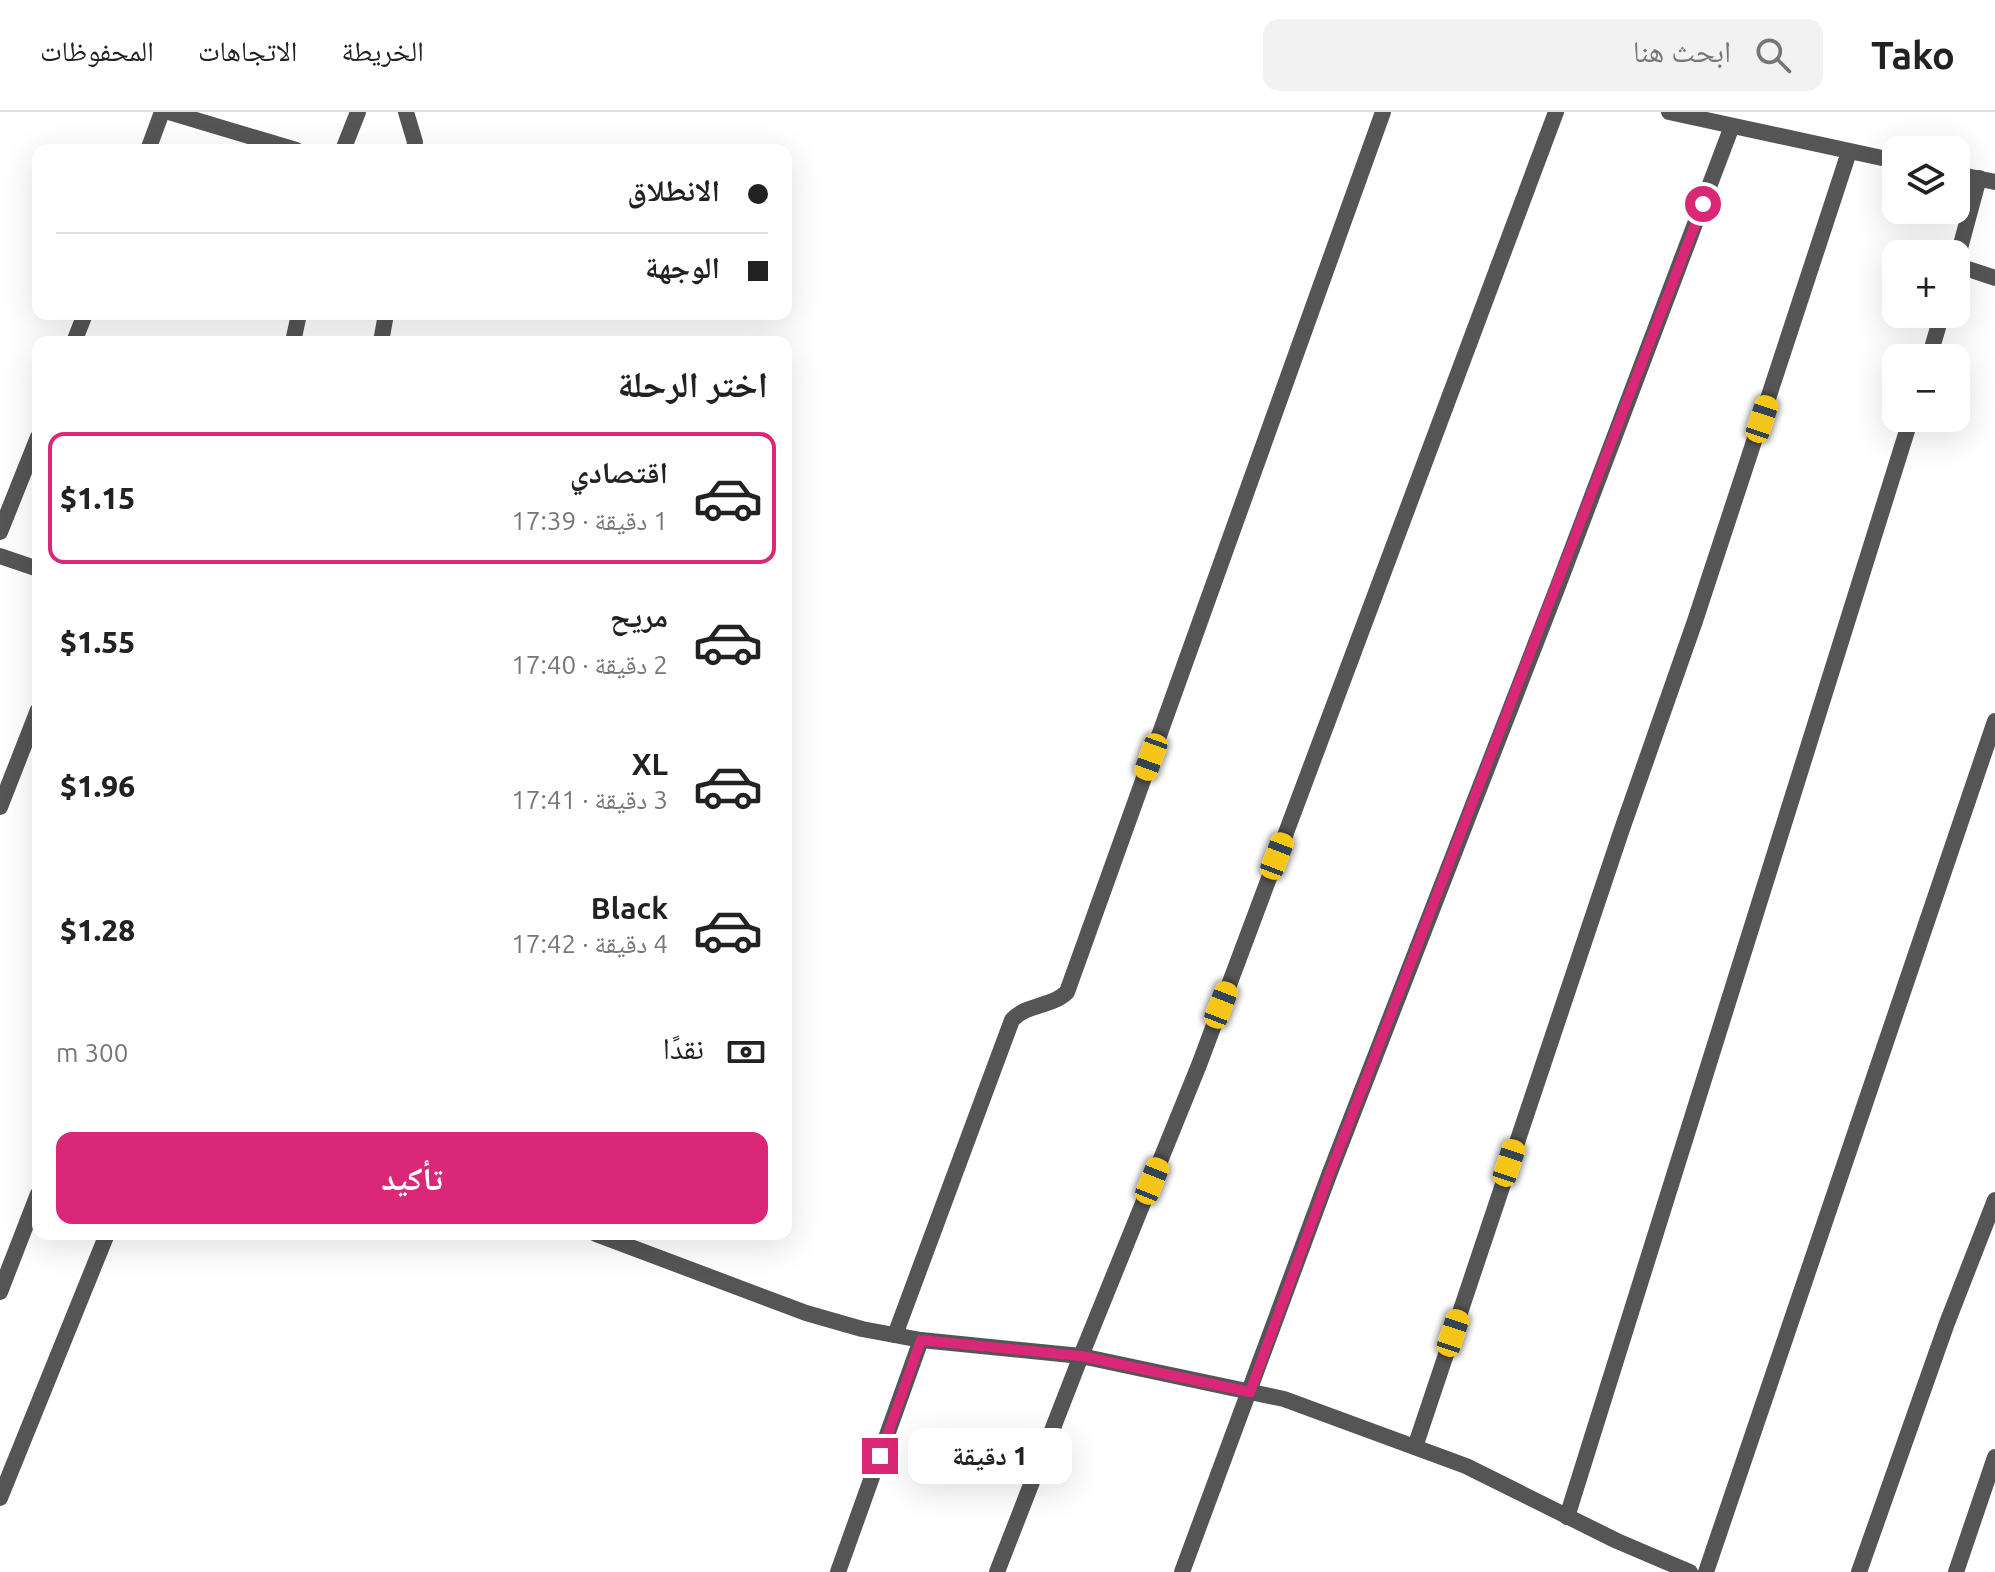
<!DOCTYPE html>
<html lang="ar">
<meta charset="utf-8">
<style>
body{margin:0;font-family:Ubuntu,"Noto Naskh Arabic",sans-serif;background:#f2f2f2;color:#222;direction:rtl;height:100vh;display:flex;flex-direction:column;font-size:30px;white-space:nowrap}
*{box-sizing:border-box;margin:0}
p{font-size:26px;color:#767676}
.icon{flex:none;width:44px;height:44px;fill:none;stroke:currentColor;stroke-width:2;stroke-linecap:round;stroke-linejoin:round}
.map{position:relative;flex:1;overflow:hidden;direction:ltr}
.sheet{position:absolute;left:32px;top:224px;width:760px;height:904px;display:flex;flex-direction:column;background:#fff;border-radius:16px;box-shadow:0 8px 32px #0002;direction:rtl}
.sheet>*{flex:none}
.guide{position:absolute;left:32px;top:32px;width:760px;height:176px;border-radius:16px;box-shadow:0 8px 32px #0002;direction:rtl;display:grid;align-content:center;height:176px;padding:0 24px;background:#fff}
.controls{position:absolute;left:1882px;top:24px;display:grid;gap:16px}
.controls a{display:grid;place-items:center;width:88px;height:88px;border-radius:16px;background:#fff;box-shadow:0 8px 32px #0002;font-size:40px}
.end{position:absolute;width:36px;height:36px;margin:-18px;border:10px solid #db2777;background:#fff;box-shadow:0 0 0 4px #fff}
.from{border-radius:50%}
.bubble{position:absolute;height:56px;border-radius:16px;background:#fff;box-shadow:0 8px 32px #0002;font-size:26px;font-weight:800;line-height:56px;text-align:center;direction:rtl}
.car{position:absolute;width:24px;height:48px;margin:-24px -12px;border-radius:10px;box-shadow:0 0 6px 2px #0007;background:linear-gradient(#f5c518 24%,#345 0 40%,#f5c518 0 76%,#345 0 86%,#f5c518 0)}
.guide b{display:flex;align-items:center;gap:28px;height:76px;font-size:30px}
.guide b+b{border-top:2px solid #e0e0e0}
.guide i{width:20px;height:20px;background:#222}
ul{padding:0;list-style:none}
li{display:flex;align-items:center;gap:24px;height:132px;margin:0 16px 12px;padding:0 8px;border:4px solid transparent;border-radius:16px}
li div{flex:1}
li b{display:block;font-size:30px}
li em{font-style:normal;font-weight:800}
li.on{border-color:#db2777}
li>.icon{width:72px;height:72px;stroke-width:1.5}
h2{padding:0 24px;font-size:36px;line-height:96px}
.pay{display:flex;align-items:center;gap:20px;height:88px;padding:0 24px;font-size:30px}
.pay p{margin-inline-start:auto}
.primary-button{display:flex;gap:16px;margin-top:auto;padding:16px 24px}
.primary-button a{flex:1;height:92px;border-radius:16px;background:#db2777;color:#fff;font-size:32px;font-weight:800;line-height:92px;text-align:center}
header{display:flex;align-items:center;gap:48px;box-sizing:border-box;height:112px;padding:0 40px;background:#fff;border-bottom:2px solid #e0e0e0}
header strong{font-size:38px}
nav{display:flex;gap:44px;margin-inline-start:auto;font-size:28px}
.search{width:560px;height:72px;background:#f2f2f2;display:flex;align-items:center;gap:20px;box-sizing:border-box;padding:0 28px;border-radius:16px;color:#767676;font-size:30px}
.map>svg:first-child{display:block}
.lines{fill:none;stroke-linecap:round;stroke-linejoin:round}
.minor{stroke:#555;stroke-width:16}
.route{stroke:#db2777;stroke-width:10}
</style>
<header>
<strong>Tako</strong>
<div class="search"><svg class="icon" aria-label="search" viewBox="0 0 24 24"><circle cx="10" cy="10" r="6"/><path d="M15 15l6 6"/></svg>ابحث هنا</div>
<nav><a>الخريطة</a><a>الاتجاهات</a><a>المحفوظات</a></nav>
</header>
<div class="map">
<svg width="1995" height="1460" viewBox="0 0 1995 1460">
<rect width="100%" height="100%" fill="#fff"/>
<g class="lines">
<!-- minor -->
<g class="minor">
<polyline points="169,0 296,38"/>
<polyline points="406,0 415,30 414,38"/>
<polyline points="1669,0 1896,49"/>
<polyline points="148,38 162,0"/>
<polyline points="343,38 358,0"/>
<polyline points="1956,62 1995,70"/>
<polyline points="1956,151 1979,66"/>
<polyline points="1956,153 1995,166"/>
<polyline points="74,230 85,202"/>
<polyline points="293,230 299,202"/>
<polyline points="381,230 386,202"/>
<polyline points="1929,246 1942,202"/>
<polyline points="0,420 38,325"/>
<polyline points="0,444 38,457"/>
<polyline points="0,695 38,598"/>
<polyline points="596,1122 806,1201 862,1217 921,1228 1081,1244 1284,1287 1466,1354 1617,1429 1690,1460"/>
<polyline points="0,1180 38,1082"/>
<path d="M895,1223L1012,908C1026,892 1052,895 1067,880L1383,0"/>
<polyline points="1415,1335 1621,720 1695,509 1849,40"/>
<polyline points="0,1386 107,1122"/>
<path d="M1567,1405C1680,1038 1799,673 1911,306"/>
<polyline points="838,1460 921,1228"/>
<polyline points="997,1460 1081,1244 1199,953 1556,0"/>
<polyline points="1182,1460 1329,1063 1558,474 1732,14"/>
<polyline points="1706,1460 1995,609"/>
<polyline points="1859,1460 1947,1211 1995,1088"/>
<polyline points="1956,1460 1995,1345"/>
</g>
</g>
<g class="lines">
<!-- route -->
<polyline class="route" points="880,1344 921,1228 1081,1244 1250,1280 1329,1063 1703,92"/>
</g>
</svg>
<div class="controls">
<a><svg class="icon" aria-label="layers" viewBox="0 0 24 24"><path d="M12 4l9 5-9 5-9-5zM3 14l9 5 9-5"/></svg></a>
<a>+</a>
<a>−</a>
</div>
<i class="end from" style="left:1703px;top:92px"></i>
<i class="end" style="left:880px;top:1344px"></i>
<div class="bubble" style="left:908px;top:1316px;width:164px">1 دقيقة</div>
<i class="car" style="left:1762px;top:307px;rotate:18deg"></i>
<i class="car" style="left:1151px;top:645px;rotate:200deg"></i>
<i class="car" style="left:1277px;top:744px;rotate:21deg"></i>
<i class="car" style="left:1221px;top:893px;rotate:21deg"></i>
<i class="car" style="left:1509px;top:1051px;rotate:18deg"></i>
<i class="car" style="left:1152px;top:1069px;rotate:22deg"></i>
<i class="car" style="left:1453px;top:1221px;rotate:18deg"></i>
<div class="guide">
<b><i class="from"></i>الانطلاق</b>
<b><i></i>الوجهة</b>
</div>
<section class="sheet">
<h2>اختر الرحلة</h2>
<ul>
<li class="on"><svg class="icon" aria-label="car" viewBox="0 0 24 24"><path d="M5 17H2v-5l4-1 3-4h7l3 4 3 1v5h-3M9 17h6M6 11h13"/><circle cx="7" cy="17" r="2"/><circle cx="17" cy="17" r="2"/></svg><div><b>اقتصادي</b><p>1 دقيقة · 17:39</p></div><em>$1.15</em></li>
<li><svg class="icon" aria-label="car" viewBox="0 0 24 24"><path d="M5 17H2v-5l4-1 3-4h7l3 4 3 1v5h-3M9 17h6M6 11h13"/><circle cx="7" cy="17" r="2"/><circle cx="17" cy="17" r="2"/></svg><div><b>مريح</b><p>2 دقيقة · 17:40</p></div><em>$1.55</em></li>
<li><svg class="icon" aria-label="car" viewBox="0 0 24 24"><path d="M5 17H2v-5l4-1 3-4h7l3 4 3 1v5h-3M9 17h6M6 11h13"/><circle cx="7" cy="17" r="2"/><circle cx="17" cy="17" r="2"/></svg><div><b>XL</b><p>3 دقيقة · 17:41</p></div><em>$1.96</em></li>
<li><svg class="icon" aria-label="car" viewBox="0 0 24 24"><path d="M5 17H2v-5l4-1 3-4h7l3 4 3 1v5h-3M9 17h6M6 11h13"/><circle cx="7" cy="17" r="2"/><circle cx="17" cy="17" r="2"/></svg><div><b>Black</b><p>4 دقيقة · 17:42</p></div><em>$1.28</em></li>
</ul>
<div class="pay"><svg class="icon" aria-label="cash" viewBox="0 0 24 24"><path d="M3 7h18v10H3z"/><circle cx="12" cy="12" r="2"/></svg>نقدًا<p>300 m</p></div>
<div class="primary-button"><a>تأكيد</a></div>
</section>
</div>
